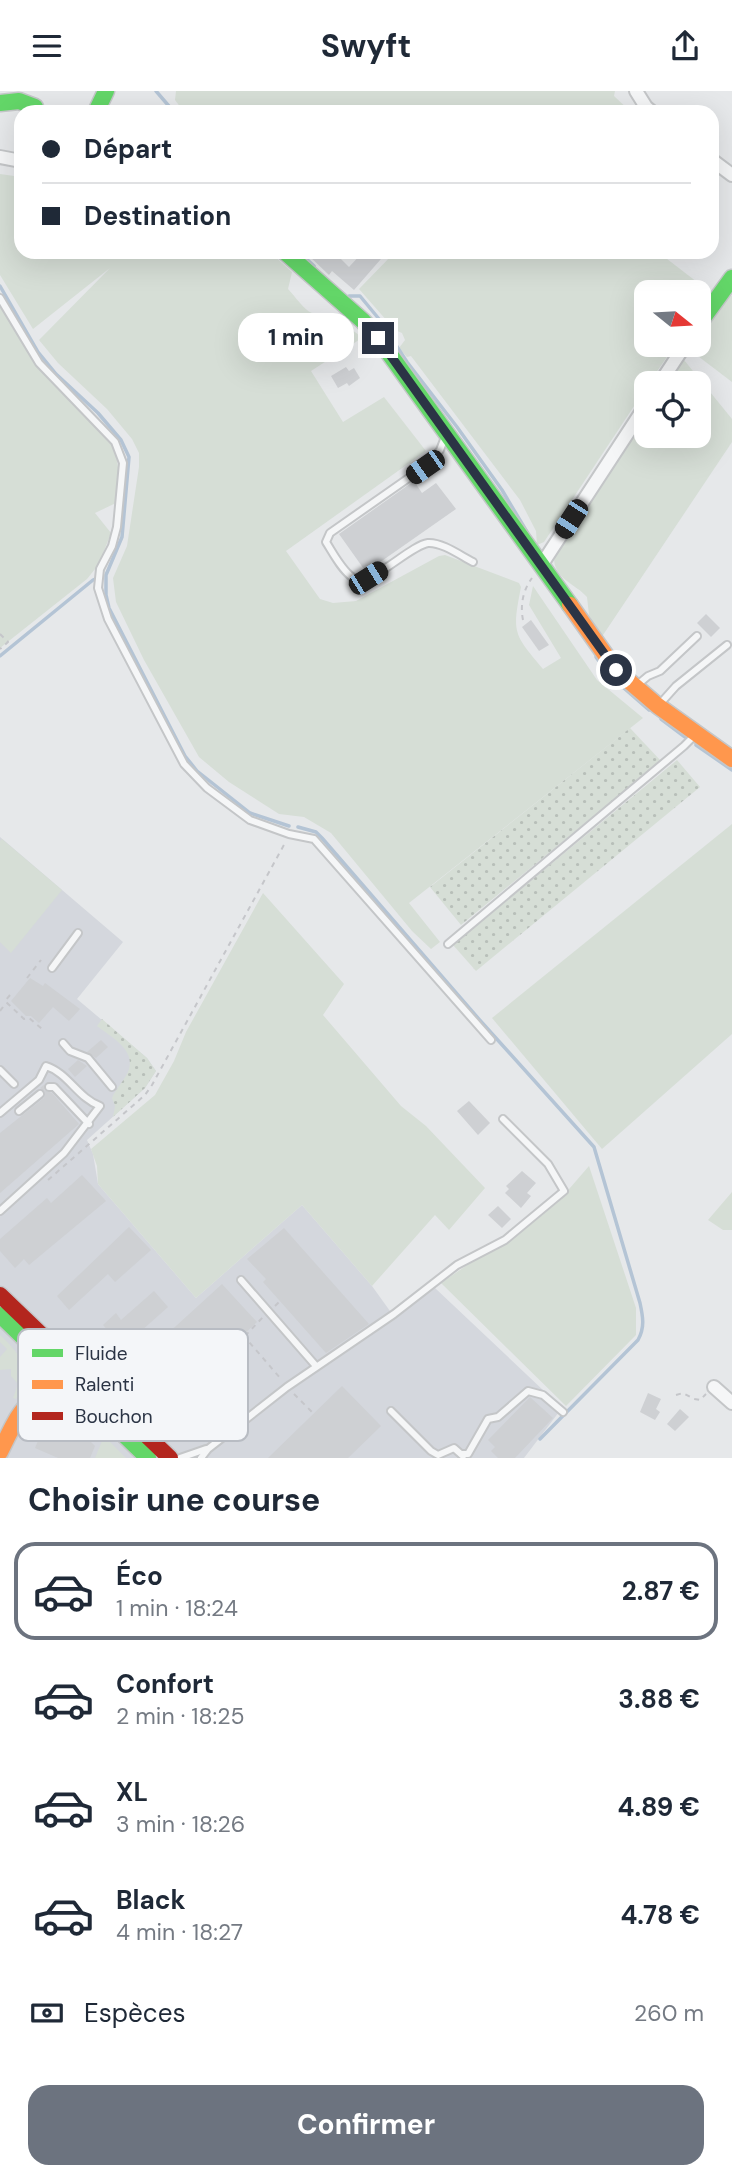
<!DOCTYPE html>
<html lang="fr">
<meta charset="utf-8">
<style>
body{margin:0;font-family:"DM Sans",sans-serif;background:#f2f2f3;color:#1f2937;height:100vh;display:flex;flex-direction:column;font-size:26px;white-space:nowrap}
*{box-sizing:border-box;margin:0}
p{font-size:23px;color:#747a83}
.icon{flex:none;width:38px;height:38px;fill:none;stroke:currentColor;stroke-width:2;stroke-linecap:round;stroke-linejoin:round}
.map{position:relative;height:1367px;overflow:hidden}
.side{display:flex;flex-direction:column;background:#fff;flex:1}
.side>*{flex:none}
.hud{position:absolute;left:14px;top:14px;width:705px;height:154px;border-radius:21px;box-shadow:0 7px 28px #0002;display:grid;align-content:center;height:154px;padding:0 28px;background:#fff}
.needle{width:46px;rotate:108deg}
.buttons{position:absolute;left:634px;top:189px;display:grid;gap:14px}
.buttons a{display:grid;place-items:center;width:77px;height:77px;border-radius:14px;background:#fff;box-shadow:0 7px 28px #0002;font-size:35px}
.end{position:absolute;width:32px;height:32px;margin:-16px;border:9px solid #2b3445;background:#fff;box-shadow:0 0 0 4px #fff}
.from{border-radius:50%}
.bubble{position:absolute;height:49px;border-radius:21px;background:#fff;box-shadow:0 7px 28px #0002;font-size:23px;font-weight:700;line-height:49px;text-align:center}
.car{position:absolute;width:21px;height:42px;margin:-21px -10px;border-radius:9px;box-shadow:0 0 5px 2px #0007;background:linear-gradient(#222 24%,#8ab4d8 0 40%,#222 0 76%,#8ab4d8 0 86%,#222 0)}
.hud b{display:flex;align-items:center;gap:24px;height:66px;font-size:26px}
.hud b+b{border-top:2px solid #e0e1e3}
.hud i{width:18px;height:18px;background:#1f2937}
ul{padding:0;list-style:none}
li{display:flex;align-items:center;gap:21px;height:98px;margin:0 14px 10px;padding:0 14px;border:4px solid transparent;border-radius:21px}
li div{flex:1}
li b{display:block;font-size:26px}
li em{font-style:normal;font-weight:700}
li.selected{border-color:#6c737f}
li>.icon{width:63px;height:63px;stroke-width:1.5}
h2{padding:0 28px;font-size:32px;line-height:84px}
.pay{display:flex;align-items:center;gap:18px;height:77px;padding:0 28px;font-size:26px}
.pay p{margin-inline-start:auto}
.cta{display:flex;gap:14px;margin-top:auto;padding:14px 28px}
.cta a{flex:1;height:80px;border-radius:21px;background:#6c737f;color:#fff;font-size:28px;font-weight:700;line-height:80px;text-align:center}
header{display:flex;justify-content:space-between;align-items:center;height:91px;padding:0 28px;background:#fff;font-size:32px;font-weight:700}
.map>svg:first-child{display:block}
.built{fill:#d4d7dd}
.grass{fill:#d6ded6}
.garden{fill:url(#garden-dots)}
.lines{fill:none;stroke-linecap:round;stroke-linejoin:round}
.stream{stroke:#b4c4d5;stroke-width:3.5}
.building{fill:#ced0d3}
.lane-casing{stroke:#c4c6c8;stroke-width:10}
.street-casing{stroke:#c4c6c8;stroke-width:16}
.fast-casing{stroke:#c4c6c8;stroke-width:19}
.slow-casing{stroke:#c4c6c8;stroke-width:19}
.jam-casing{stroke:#c4c6c8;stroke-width:19}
.path{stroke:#c5c6ca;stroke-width:2;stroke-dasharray:5 5;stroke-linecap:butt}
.lane{stroke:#f5f6f7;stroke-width:6}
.street{stroke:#f5f6f7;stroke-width:12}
.fast{stroke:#63d668;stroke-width:16}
.slow{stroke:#ff974d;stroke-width:16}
.jam{stroke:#b3261e;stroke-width:16}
.route{stroke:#2b3445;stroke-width:9}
.key{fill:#f4f6f9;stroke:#b8bcc3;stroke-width:2}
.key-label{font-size:19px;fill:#2b3445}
</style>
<header><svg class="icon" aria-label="menu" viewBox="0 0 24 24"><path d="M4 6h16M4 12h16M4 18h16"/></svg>Swyft<svg class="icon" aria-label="share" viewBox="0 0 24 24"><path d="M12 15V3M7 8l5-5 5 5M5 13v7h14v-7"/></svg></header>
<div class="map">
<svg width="732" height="1367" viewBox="0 0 732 1367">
<defs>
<pattern id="garden-dots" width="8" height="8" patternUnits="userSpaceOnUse" patternTransform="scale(1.75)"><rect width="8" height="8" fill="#d6ded6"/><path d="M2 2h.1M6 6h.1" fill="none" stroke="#b8bfb9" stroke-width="1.8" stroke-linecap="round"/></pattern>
</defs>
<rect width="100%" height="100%" fill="#e6e8ea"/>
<!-- built -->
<polygon class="built" points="0,746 123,851 77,908 147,967 156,980 145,997 87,1049 93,1063 98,1093 196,1207 302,1114 372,1195 395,1227 435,1197 562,1317 524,1367 0,1367"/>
<!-- grass -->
<g class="grass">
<polygon points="176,0 615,0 614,5 631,21 184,21 175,9"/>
<path d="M0,83L21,86V161H270L292,181L288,198C295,205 304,219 312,222C331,228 348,233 362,247L311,280L343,331L384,306L426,360L286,460L320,508L333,512L356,510L439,465L445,464L519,492L521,496C512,542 513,542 543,578L561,567L529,514L533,495L597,589L643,627L409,812L440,851L431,858L412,840L331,742L304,726L279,723L229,691L199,666L144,569L116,511L113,487L127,455L139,376V362L132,348L107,318L58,272L39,249L110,177L33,238L0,184Z"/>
<polygon points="389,161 658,161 710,201 698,218 698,201 646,201 646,254 675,254 649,292 646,292 646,297 544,451 537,454 536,440 520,409 411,265 407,266 399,257 405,249 402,242 395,239 359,198 392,164"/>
<polygon points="729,202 732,205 732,291 690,259 693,254 698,254 698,245"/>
<path d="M0,211L35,269L107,346C122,368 118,386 118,411L95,422L111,442L99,473L87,488L0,557Z"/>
<path d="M684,269L732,328V351L601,547L589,524L587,506C576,493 554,488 554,467L646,328V345H698V292H669Z"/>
<polygon points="732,733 732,943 602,1058 492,927"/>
<polygon points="2,748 62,799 11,862 0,851 0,750"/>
<polygon points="263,802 344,893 323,924 401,1015 426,1035 485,1097 449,1139 435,1124 372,1195 302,1114 196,1207 98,1093 97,1075 91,1058 155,1004 174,970 186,941"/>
<polygon points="589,1075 636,1217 636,1244 566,1315 441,1192 476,1168 508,1152 557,1112"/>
<polygon points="732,1101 732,1139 723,1139 708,1129"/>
<path d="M0,1244C22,1265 33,1279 16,1308L13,1307L18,1293L11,1285V1278L0,1279V1266L7,1258L0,1251Z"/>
<polygon points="54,1308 72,1313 126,1367 95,1367 102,1350 71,1319"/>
</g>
<!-- garden -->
<g class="garden">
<polygon points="630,637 661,670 461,834 430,796"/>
<polygon points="677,669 700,696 476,880 453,854"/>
<path d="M102,928L147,967L156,980L145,997L113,1026L115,1015L112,1007C116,997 126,988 129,978C135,958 110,945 97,935Z"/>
</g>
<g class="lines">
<!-- stream -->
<g class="stream">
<polyline points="156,0 174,21"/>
<polyline points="299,161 314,175"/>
<polyline points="0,195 38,261 56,283 98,322 121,349 129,366 122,446 106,484 106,504 109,517 185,665 197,680 250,722 289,735"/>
<polyline points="349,205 360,205 379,228 407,271 457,336 502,399 527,441"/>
<polyline points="0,565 93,489 100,486"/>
<polyline points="596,566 609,584 649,619"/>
<polyline points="661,628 685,646"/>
<polyline points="696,654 732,679"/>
<path d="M298,736L316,741L322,747L477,926L594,1056L640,1212C643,1226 645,1236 638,1249L540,1348"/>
</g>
</g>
<!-- building -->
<g class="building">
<polygon points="305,161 334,161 349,176 363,161 387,161 354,199 332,180 329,184"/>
<polygon points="346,276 349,280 354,277 360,287 349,295 347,292 338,297 331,285"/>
<polygon points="414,390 422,402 436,392 456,418 366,481 339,443"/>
<polygon points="706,523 720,537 711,546 697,532"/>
<polygon points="531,529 549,554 539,560 522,536"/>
<polygon points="30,887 43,895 45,892 80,918 69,930 53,916 39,932 31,925 26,925 11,910"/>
<polygon points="101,949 108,956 96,967 87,961"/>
<polygon points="78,969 87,975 75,986 68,978"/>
<polygon points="44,994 44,999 52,1002 79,1033 0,1102 0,1042 44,1007 45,1001 40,997"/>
<polygon points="469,1010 490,1032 478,1044 457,1020"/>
<polygon points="522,1080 536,1092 527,1102 531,1105 521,1117 505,1102 509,1098 506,1095"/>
<polygon points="82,1084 106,1110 29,1174 24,1168 15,1177 0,1160 0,1148 47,1107 51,1112"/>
<polygon points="498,1115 511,1128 502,1137 488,1124"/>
<polygon points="129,1136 151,1159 115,1191 108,1183 69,1219 57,1205"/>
<polygon points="284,1137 369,1233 326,1262 263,1191 266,1188 247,1168"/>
<polygon points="222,1193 257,1231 196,1288 193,1285 174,1302 155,1276 142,1266"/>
<polygon points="154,1200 168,1216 123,1256 103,1234 116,1222 121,1229"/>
<polygon points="342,1295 381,1335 348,1367 268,1367"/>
<polygon points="648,1302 661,1308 656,1318 660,1321 655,1329 640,1321"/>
<polygon points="530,1306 553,1327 515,1367 498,1367 491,1360 495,1356 488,1349"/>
<polygon points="680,1318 689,1326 675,1340 667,1333"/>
<polygon points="45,1333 91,1351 95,1355 90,1367 58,1367 35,1357"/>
</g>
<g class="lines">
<!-- lane casing -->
<g class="lane-casing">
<g id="lane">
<polyline points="0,207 39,272 115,351 123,372 117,436 112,455 100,478 98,497 108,528 184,673 207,697 250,729 289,743 314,748 491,949"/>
<path d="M445,346L440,359L430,372L330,442L326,451C333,462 341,478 352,486C369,499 408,455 428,452C442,451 461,465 473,471"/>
<polyline points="636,595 648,585 660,580 697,545"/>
<polyline points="659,614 676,595 727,554"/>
<polyline points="448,853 684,655 695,644"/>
<polyline points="52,877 78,842"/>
<polyline points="63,952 70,960 88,967 112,996"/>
<polyline points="0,979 14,993"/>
<polyline points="49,996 54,996 89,1033"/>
<polyline points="19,1020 40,1003"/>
<path d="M0,1022L39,989L46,975C68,982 78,1007 100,1015L64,1062L0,1120"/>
<polyline points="241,1189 316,1275"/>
<path d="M193,1315L177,1317C161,1303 158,1280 138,1270L129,1274V1287L139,1299L157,1309L178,1327L207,1331"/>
<polyline points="391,1320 431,1360 438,1364 454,1357 463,1365"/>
<polyline points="462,1363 468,1363 488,1328 498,1326 528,1300 543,1304 563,1321"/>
<polyline points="180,1367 206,1358"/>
<polyline points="201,1367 208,1358 287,1296 394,1223 457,1174 505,1149 564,1100 548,1073 503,1028"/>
</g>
</g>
<!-- street casing -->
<g class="street-casing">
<g id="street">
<polyline points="636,0 646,16 652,21"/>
<polyline points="0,66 21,70"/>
<polyline points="712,69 732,84"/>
<polyline points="660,292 685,254"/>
<polyline points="542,473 646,314"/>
<polyline points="714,1296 732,1312"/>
<path d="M25,1314C36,1283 35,1282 26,1251"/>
</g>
</g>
<!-- fast casing -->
<g class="fast-casing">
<g id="fast">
<polyline points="0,12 19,10 35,16"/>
<polyline points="96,21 106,0"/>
<polyline points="285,161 363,230 378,247 570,514"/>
<polyline points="698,234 732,187"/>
<polyline points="0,1224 148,1367"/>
</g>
</g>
<!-- slow casing -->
<g class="slow-casing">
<g id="slow">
<polyline points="570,514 616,579 658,615 732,668"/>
<path d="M0,1361C23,1314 30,1292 87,1309"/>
</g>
</g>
<!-- jam casing -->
<g class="jam-casing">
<polyline id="jam" points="0,1204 170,1367"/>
</g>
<!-- path -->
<g class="path">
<path d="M523,529C520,514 523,499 532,487"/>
<polyline points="0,543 8,551 0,558"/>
<polyline points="27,887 41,869"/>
<polyline points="10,904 5,910 24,928 29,927 42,938"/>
<polyline points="0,920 6,912"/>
<polyline points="48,1089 145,1004 152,994 285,752"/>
<polyline points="275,1215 279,1211"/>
<polyline points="243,1244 281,1288"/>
<polyline points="245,1245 263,1226"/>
<polyline points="294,1303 313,1322"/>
<polyline points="676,1304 683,1302 694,1308 700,1309 706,1303"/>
</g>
<!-- lane -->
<use href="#lane" class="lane"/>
<!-- street -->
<use href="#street" class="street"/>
<!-- fast -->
<use href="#fast" class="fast"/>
<!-- slow -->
<use href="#slow" class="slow"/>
<!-- jam -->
<use href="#jam" class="jam"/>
</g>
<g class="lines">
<!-- route -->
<polyline class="route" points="378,247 616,579"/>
</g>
<!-- legend -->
<rect x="18" y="1238" width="230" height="112" rx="10" class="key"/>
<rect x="32" y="1258" width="31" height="8" fill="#63d668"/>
<rect x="32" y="1289" width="31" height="9" fill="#ff974d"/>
<rect x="32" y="1321" width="31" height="8" fill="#b3261e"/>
<g class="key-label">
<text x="75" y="1269">Fluide</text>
<text x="75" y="1300">Ralenti</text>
<text x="75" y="1332">Bouchon</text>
</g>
</svg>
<div class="buttons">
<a><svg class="needle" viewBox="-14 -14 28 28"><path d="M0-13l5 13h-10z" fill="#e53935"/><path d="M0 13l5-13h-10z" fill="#747a83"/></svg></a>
<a><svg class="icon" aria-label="locate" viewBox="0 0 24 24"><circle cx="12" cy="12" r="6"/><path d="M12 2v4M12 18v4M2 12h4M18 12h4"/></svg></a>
</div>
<i class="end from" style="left:616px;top:579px"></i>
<i class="end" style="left:378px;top:247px"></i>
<div class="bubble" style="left:238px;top:222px;width:116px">1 min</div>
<i class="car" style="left:425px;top:376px;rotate:235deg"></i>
<i class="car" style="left:571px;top:428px;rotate:213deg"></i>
<i class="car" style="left:368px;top:487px;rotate:58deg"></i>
<div class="hud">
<b><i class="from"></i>Départ</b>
<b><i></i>Destination</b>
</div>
</div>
<section class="side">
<h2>Choisir une course</h2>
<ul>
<li class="selected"><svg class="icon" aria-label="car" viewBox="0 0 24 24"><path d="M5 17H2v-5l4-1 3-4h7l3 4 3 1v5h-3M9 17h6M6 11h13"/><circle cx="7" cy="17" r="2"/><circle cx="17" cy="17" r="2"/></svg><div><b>Éco</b><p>1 min · 18:24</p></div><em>2.87 €</em></li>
<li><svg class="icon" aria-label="car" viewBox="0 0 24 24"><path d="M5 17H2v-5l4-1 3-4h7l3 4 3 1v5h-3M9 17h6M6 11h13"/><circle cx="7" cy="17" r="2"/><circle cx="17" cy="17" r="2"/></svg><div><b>Confort</b><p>2 min · 18:25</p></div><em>3.88 €</em></li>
<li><svg class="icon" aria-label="car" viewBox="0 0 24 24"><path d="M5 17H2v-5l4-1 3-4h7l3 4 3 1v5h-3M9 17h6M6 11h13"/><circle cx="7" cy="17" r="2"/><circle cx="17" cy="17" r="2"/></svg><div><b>XL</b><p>3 min · 18:26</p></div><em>4.89 €</em></li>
<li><svg class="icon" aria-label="car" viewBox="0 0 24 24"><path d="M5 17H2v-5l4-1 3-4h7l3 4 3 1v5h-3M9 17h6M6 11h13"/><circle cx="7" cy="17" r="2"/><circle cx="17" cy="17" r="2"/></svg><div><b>Black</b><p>4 min · 18:27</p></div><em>4.78 €</em></li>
</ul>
<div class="pay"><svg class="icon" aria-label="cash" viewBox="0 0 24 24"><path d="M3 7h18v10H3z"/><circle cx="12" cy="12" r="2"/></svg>Espèces<p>260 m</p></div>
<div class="cta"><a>Confirmer</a></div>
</section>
